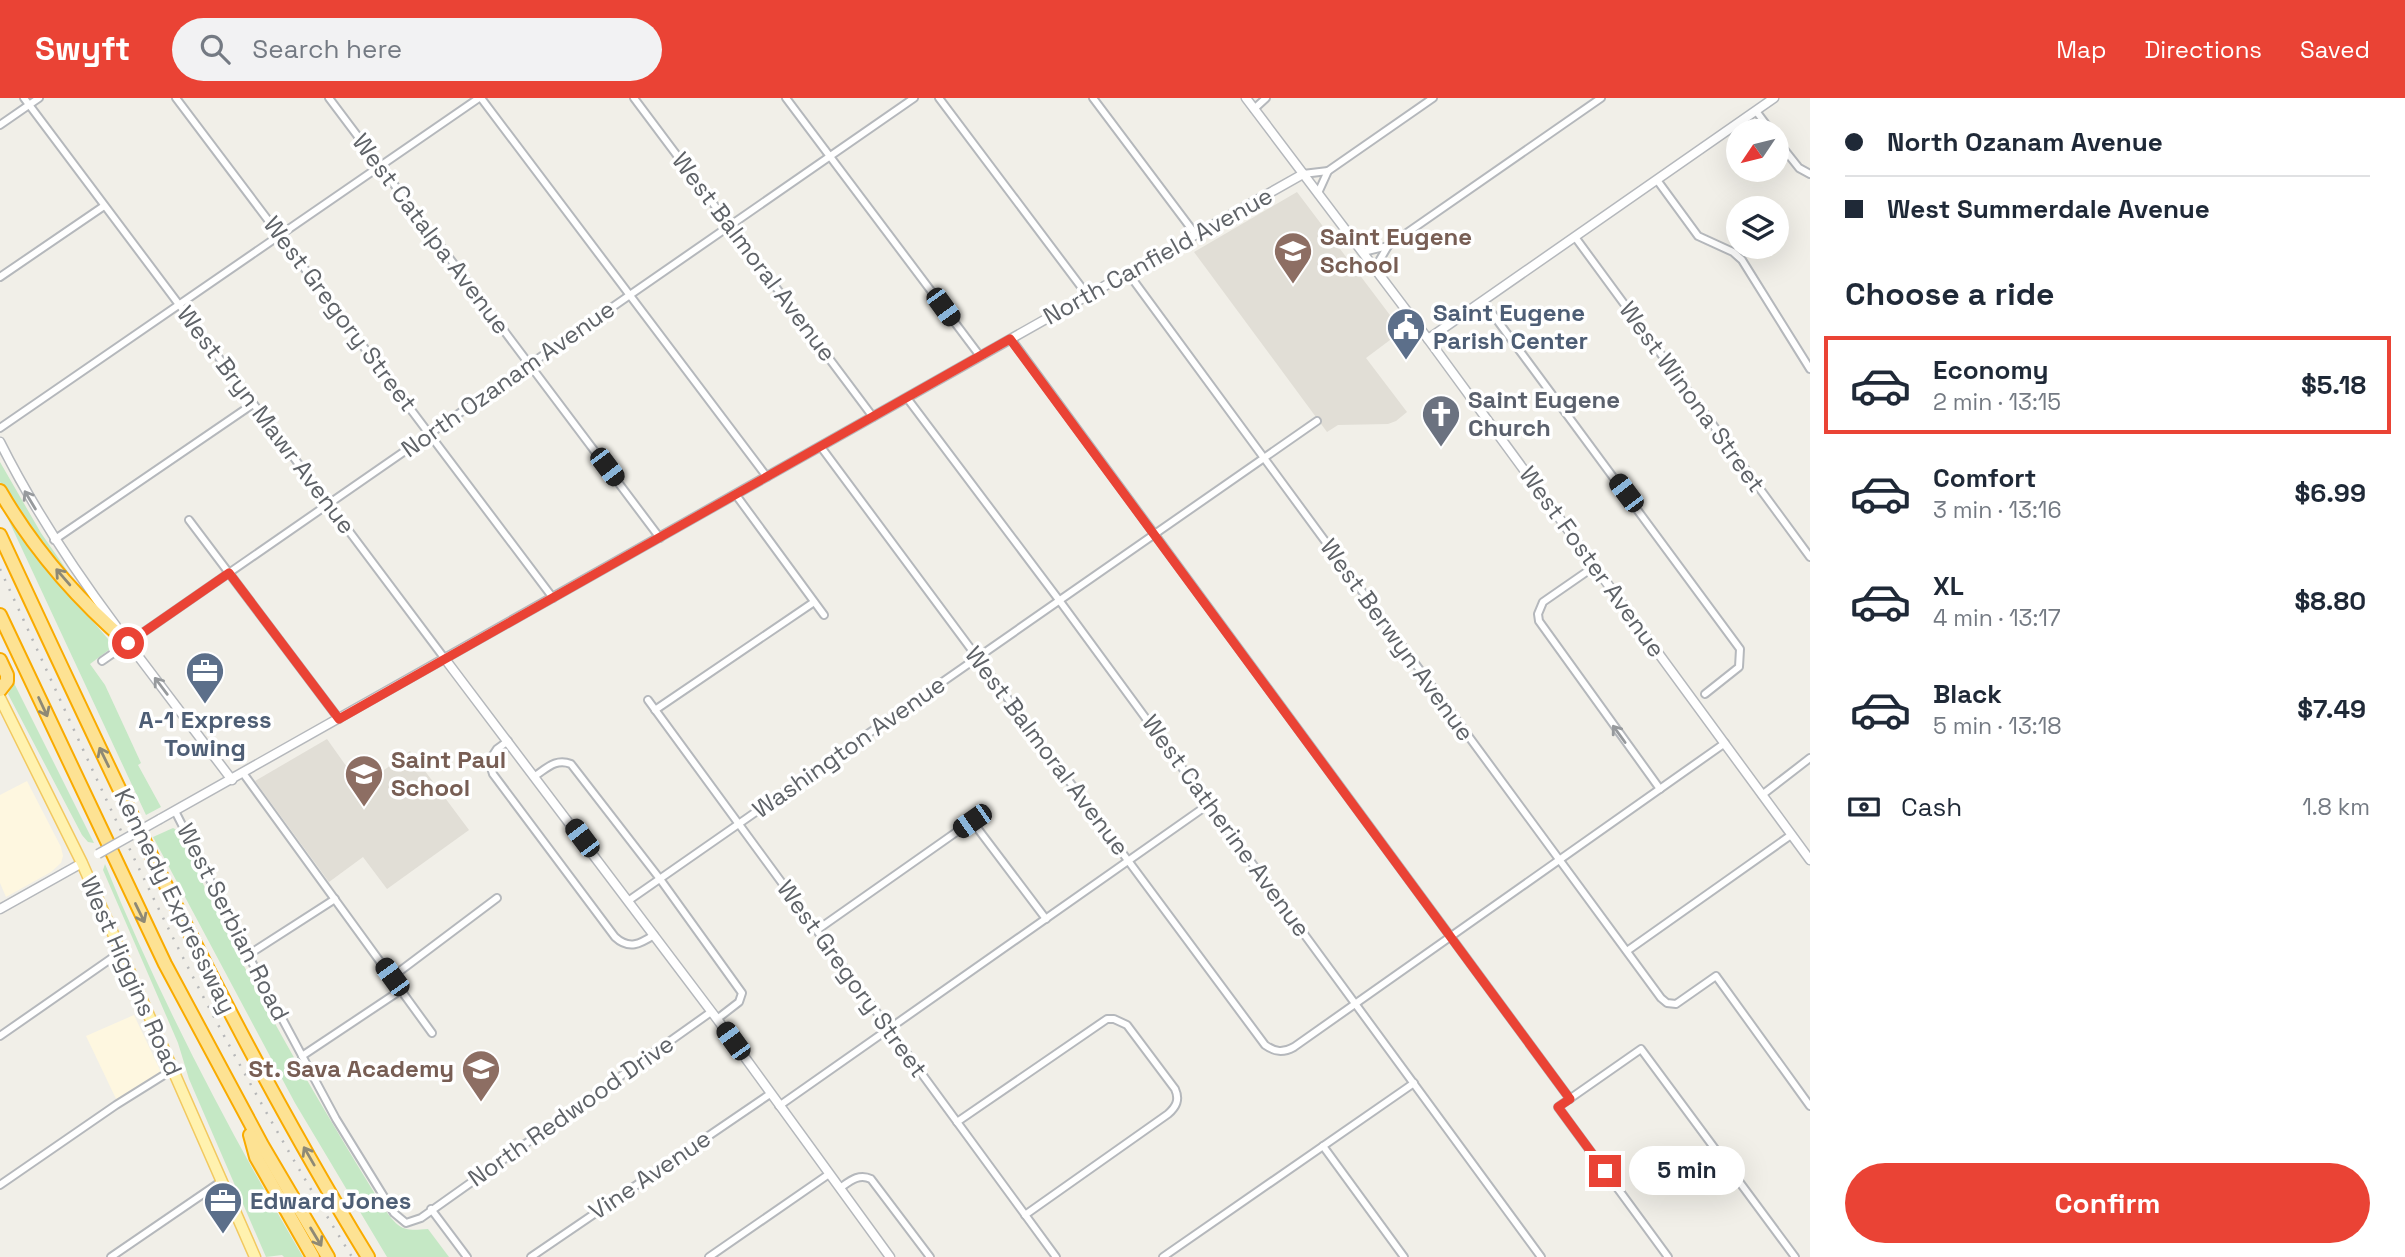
<!DOCTYPE html>
<meta charset="utf-8">
<style>
body{margin:0;font-family:"Space Grotesk",sans-serif;background:#f2f2f3;color:#1f2937;height:100vh;display:flex;flex-direction:column;font-size:26px;white-space:nowrap}
*{box-sizing:border-box;margin:0}
p{font-size:23px;color:#747a83}
.icon{flex:none;width:38px;height:38px;fill:none;stroke:currentColor;stroke-width:2;stroke-linecap:round;stroke-linejoin:round}
.map{position:relative;flex:1;overflow:hidden}
.sheet{display:flex;flex-direction:column;background:#fff;width:595px}
.sheet>*{flex:none}
.guide{display:grid;align-content:center;height:154px;padding:0 35px;background:#fff}
.needle{width:46px;rotate:235deg}
.fabs{position:absolute;left:1726px;top:21px;display:grid;gap:14px}
.fabs a{display:grid;place-items:center;width:63px;height:63px;border-radius:50%;background:#fff;box-shadow:0 7px 28px #0002;font-size:35px}
.end{position:absolute;width:32px;height:32px;margin:-16px;border:9px solid #ea4335;background:#fff;box-shadow:0 0 0 4px #fff}
.from{border-radius:50%}
.bubble{position:absolute;height:49px;border-radius:24px;background:#fff;box-shadow:0 7px 28px #0002;font-size:23px;font-weight:600;line-height:49px;text-align:center}
.car{position:absolute;width:21px;height:42px;margin:-21px -10px;border-radius:9px;box-shadow:0 0 5px 2px #0007;background:linear-gradient(#222 24%,#8ab4d8 0 40%,#222 0 76%,#8ab4d8 0 86%,#222 0)}
.guide b{display:flex;align-items:center;gap:24px;height:66px;font-size:26px}
.guide b+b{border-top:2px solid #e0e1e3}
.guide i{width:18px;height:18px;background:#1f2937}
ul{padding:0;list-style:none}
li{display:flex;align-items:center;gap:21px;height:98px;margin:0 14px 10px;padding:0 21px;border:4px solid transparent;border-radius:0px}
li div{flex:1}
li b{display:block;font-size:26px}
li em{font-style:normal;font-weight:600}
li.on{border-color:#ea4335}
li>.icon{width:63px;height:63px;stroke-width:1.5}
h2{padding:0 35px;font-size:32px;line-height:84px}
.pay{display:flex;align-items:center;gap:18px;height:77px;padding:0 35px;font-size:26px}
.pay p{margin-inline-start:auto}
.action{display:flex;gap:14px;margin-top:auto;padding:14px 35px}
.action a{flex:1;height:80px;border-radius:42px;background:#ea4335;color:#fff;font-size:28px;font-weight:600;line-height:80px;text-align:center}
header{display:flex;align-items:center;gap:42px;box-sizing:border-box;height:98px;padding:0 35px;background:#ea4335;color:#fff}
header strong{font-size:33px}
nav{display:flex;gap:38px;margin-inline-start:auto;font-size:24px}
.search{width:490px;height:63px;background:#f2f2f3;display:flex;align-items:center;gap:18px;box-sizing:border-box;padding:0 24px;border-radius:38px;color:#747a83;font-size:26px}
main{display:flex;flex:1;min-height:0}
.map>svg:first-child{display:block}
.commercial{fill:#fef7e0}
.education{fill:#e1ded6}
.green{fill:#c5e8c5}
.lines{fill:none;stroke-linecap:round;stroke-linejoin:round}
.minor-casing{stroke:#b5b8bc;stroke-width:10}
.tertiary-casing{stroke:#b5b8bc;stroke-width:11}
.primary-casing{stroke:#f2c960;stroke-width:13}
.motorway-casing{stroke:#f9ab00;stroke-width:16}
.minor{stroke:#fff;stroke-width:6}
.tertiary{stroke:#fff;stroke-width:8}
.primary{stroke:#fff2af;stroke-width:10}
.motorway{stroke:#fde293;stroke-width:12}
.rail{stroke:#b6b7b8;stroke-width:2.5;stroke-dasharray:2 9;stroke-linecap:butt}
.tertiary-bridge-casing{stroke:#b5b8bc;stroke-width:11;stroke-linecap:butt}
.tertiary-bridge{stroke:#fff;stroke-width:8}
.oneway{stroke:#979a9d}
.oneway2{stroke:#8e8975}
.route{stroke:#ea4335;stroke-width:9}
.labels{text-anchor:middle;stroke-width:7;stroke-linejoin:round;paint-order:stroke}
.street-label{font-size:24px;fill:#5f6368;stroke:#fff}
.education-label{font-size:24px;font-weight:bold;fill:#785e54;stroke:#fff;text-anchor:start}
.service-label{font-size:24px;font-weight:bold;fill:#4e5e75;stroke:#fff;text-anchor:start}
.worship-label{font-size:24px;font-weight:bold;fill:#5b616d;stroke:#fff;text-anchor:start}
</style>
<header>
<strong>Swyft</strong>
<div class="search"><svg class="icon" aria-label="search" viewBox="0 0 24 24"><circle cx="10" cy="10" r="6"/><path d="M15 15l6 6"/></svg>Search here</div>
<nav><a>Map</a><a>Directions</a><a>Saved</a></nav>
</header>
<main>
<div class="map">
<svg width="1810" height="1159" viewBox="0 0 1810 1159">
<rect width="100%" height="100%" fill="#f1efe8"/>
<!-- commercial -->
<g class="commercial">
<polygon points="27,683 61,749 63,758 61,765 51,774 6,799 0,785 0,697"/>
<polygon points="134,917 161,974 118,1005 86,938"/>
</g>
<!-- education -->
<g class="education">
<polygon points="1297,94 1402,233 1366,260 1407,314 1396,323 1388,326 1338,327 1327,334 1194,154"/>
<polygon points="327,641 361,689 410,653 469,732 387,791 363,759 329,784 255,683"/>
</g>
<!-- green -->
<g class="green">
<polygon points="0,364 41,435 84,497 22,420 0,384"/>
<polygon points="2,408 37,458 114,548 90,566 105,587 141,665 138,667 161,709 146,717"/>
<polygon points="11,579 94,745 88,744 82,737 8,596 12,588"/>
<path d="M173,730L177,732L183,742C240,871 311,992 385,1112C400,1132 403,1133 428,1131L449,1159H387L295,1005L153,739Z"/>
<path d="M105,766C160,902 229,1033 303,1159H284L282,1157L266,1159L189,981L178,945L103,772Z"/>
</g>
<g class="lines">
<!-- minor casing -->
<g class="minor-casing">
<g id="minor">
<polyline points="24,0 445,561"/>
<polyline points="176,0 553,500"/>
<polyline points="329,0 660,440"/>
<polyline points="481,0 767,379"/>
<polyline points="634,0 873,319"/>
<polyline points="786,0 980,258"/>
<polyline points="939,0 1088,198"/>
<polyline points="1093,0 1196,137"/>
<polyline points="1254,11 1266,0"/>
<polyline points="1756,13 1771,33"/>
<polyline points="0,27 39,0"/>
<polyline points="1776,41 1799,70 1810,76"/>
<polyline points="1303,76 1328,73"/>
<polyline points="1657,82 1698,138 1733,154 1742,162 1810,271"/>
<polyline points="1318,95 1328,73 1433,0"/>
<polyline points="1575,139 1810,459"/>
<polyline points="1363,154 1388,148 1601,0"/>
<polyline points="1375,170 1388,148"/>
<polyline points="1128,175 1661,900 1667,905 1676,906 1716,878 1810,1008"/>
<polyline points="0,179 104,108"/>
<polyline points="1483,203 1740,551 1739,569 1705,596"/>
<polyline points="1011,241 1570,1001"/>
<polyline points="907,300 1059,502 1541,1159"/>
<polyline points="0,330 479,0"/>
<path d="M821,349L1265,947C1275,954 1283,955 1294,949L1725,645"/>
<polyline points="736,397 824,517"/>
<polyline points="189,422 339,621"/>
<polyline points="54,442 253,306"/>
<polyline points="1595,468 1543,504 1538,516 1539,523 1660,691"/>
<polyline points="102,563 914,0"/>
<polyline points="648,602 1056,1159"/>
<polyline points="655,612 814,504"/>
<path d="M508,643L497,651L489,663L493,676L615,839C629,852 640,846 654,837"/>
<polyline points="243,675 432,935"/>
<path d="M535,678C547,670 556,660 571,666L660,781L742,895L739,904L717,921"/>
<polyline points="1762,697 1810,660"/>
<polyline points="175,713 248,857 336,1021 394,1115 406,1125 421,1120 711,914"/>
<polyline points="628,803 1317,323"/>
<polyline points="817,832 972,723 1046,821"/>
<polyline points="1627,853 1791,737"/>
<polyline points="248,857 335,801"/>
<polyline points="392,879 497,800"/>
<polyline points="0,938 122,853"/>
<polyline points="302,958 401,892"/>
<polyline points="779,1008 1209,706"/>
<path d="M957,1024L1107,921H1114L1127,927L1175,991C1180,1002 1176,1009 1168,1016L1025,1117"/>
<polyline points="1323,1048 1404,1159"/>
<polyline points="0,1087 116,1007 172,972"/>
<path d="M840,1090C850,1083 859,1075 871,1081L930,1159"/>
<polyline points="431,1111 467,1159"/>
<polyline points="111,1159 222,1083"/>
<polyline points="531,1159 770,996"/>
<polyline points="709,1159 829,1076"/>
<polyline points="1163,1159 1414,985"/>
<polyline points="1668,1159 1558,1009 1641,951 1795,1159"/>
</g>
</g>
<!-- tertiary casing -->
<g class="tertiary-casing">
<g id="tertiary">
<polyline points="1246,0 1428,241 1810,762"/>
<polyline points="1428,241 1774,0"/>
<path d="M0,344C33,410 72,469 116,528"/>
<polyline points="126,542 232,682"/>
<polyline points="445,561 717,921 890,1159"/>
<polyline points="160,721 1303,76"/>
<polyline points="0,811 82,765"/>
</g>
</g>
<!-- primary casing -->
<g class="primary-casing">
<polyline id="primary" points="0,600 82,765 255,1159"/>
</g>
<!-- motorway casing -->
<g class="motorway-casing">
<g id="motorway">
<path d="M0,393C33,450 78,502 128,545"/>
<path d="M0,437C114,682 227,929 368,1159"/>
<polyline points="0,517 165,866 262,1047 328,1159"/>
<polyline points="0,562 7,577 7,583 0,592"/>
<polyline points="250,1037 256,1059 313,1159"/>
</g>
</g>
<!-- minor -->
<use href="#minor" class="minor"/>
<!-- tertiary -->
<use href="#tertiary" class="tertiary"/>
<!-- primary -->
<use href="#primary" class="primary"/>
<!-- motorway -->
<use href="#motorway" class="motorway"/>
<!-- rail -->
<path class="rail" d="M0,471C72,626 141,784 222,934C263,1010 306,1085 352,1159"/>
<!-- tertiary-bridge casing -->
<g class="tertiary-bridge-casing">
<polyline id="tertiary-bridge" points="98,756 160,721"/>
</g>
<!-- tertiary-bridge -->
<use href="#tertiary-bridge" class="tertiary-bridge"/>
</g>
<!-- one-way arrows -->
<defs><path id="oneway-shaft" d="M-6 0H5M1.5-3L5.5 0L1.5 3" fill="none" stroke-width="1.6" stroke-linecap="round" stroke-linejoin="round" transform="scale(1.75)"/></defs>
<g class="oneway">
<use href="#oneway-shaft" transform="translate(30 402) rotate(-121)"/>
<use href="#oneway-shaft" transform="translate(161 588) rotate(-127)"/>
<use href="#oneway-shaft" transform="translate(1619 636) rotate(-126)"/>
</g>
<g class="oneway2">
<use href="#oneway-shaft" transform="translate(63 479) rotate(-131)"/>
<use href="#oneway-shaft" transform="translate(43 609) rotate(65)"/>
<use href="#oneway-shaft" transform="translate(104 659) rotate(-116)"/>
<use href="#oneway-shaft" transform="translate(140 815) rotate(64)"/>
<use href="#oneway-shaft" transform="translate(309 1058) rotate(-120)"/>
<use href="#oneway-shaft" transform="translate(316 1139) rotate(59)"/>
</g>
<g class="lines">
<!-- route -->
<polyline class="route" points="128,545 229,475 339,621 1010,241 1570,1001 1558,1009 1605,1073"/>
</g>
<!-- icons -->
<defs>
<g id="school-pin" transform="scale(2.0125)"><path d="M0 17L-7.5 6A9.5 9.5 0 1 1 7.5 6Z" fill="#8d6e63" stroke="#fff"/><path d="M0-5L7-2L0 1L-7-2ZM-4 1L0 2.5L4 1V4Q0 6-4 4Z" fill="#fff"/></g>
<g id="civic-pin" transform="scale(2.0125)"><path d="M0 17L-7.5 6A9.5 9.5 0 1 1 7.5 6Z" fill="#5c6f8a" stroke="#fff"/><path d="M-.6-6.5H3V-4.5H.6V-3L4-1V1h2V6H-6V1h2V-1L-.6-3ZM-1.2 2.5V6h2.4V2.5Z" fill="#fff"/></g>
<g id="church-pin" transform="scale(2.0125)"><path d="M0 17L-7.5 6A9.5 9.5 0 1 1 7.5 6Z" fill="#6b7280" stroke="#fff"/><path d="M-1.2-6h2.4v3.5h3.3v2.4h-3.3V6h-2.4V-.1h-3.3v-2.4h3.3Z" fill="#fff"/></g>
<g id="office-pin" transform="scale(2.0125)"><path d="M0 17L-7.5 6A9.5 9.5 0 1 1 7.5 6Z" fill="#5c6f8a" stroke="#fff"/><path d="M-6-3h4V-5.5h4V-3h4V5H-6ZM-1-4.5V-3h2v-1.5ZM-6 0V1H6V0Z" fill="#fff"/></g>
</defs>
<g fill-rule="evenodd">
<use href="#school-pin" x="1293" y="153"/>
<use href="#civic-pin" x="1406" y="229"/>
<use href="#church-pin" x="1441" y="316"/>
<use href="#office-pin" x="205" y="573"/>
<use href="#school-pin" x="364" y="676"/>
<use href="#school-pin" x="481" y="971"/>
<use href="#office-pin" x="223" y="1103"/>
</g>
<g class="labels">
<!-- street labels -->
<g class="street-label">
<text transform="translate(431 136) rotate(53)" y="8">West Catalpa Avenue</text>
<text transform="translate(1158 158) rotate(-29)" y="8">North Canfield Avenue</text>
<text transform="translate(754 159) rotate(53)" y="8">West Balmoral Avenue</text>
<text transform="translate(340 216) rotate(53)" y="8">West Gregory Street</text>
<text transform="translate(508 281) rotate(-35)" y="8">North Ozanam Avenue</text>
<text transform="translate(1692 299) rotate(54)" y="8">West Winona Street</text>
<text transform="translate(266 322) rotate(53)" y="8">West Bryn Mawr Avenue</text>
<text transform="translate(1592 464) rotate(54)" y="8">West Foster Avenue</text>
<text transform="translate(1397 542) rotate(54)" y="8">West Berwyn Avenue</text>
<text transform="translate(849 649) rotate(-35)" y="8">Washington Avenue</text>
<text transform="translate(1047 653) rotate(53)" y="8">West Balmoral Avenue</text>
<text transform="translate(1226 728) rotate(54)" y="8">West Catherine Avenue</text>
<text transform="translate(175 803) rotate(64)" y="8">Kennedy Expressway</text>
<text transform="translate(233 824) rotate(63)" y="8">West Serbian Road</text>
<text transform="translate(131 878) rotate(66)" y="8">West Higgins Road</text>
<text transform="translate(852 881) rotate(54)" y="8">West Gregory Street</text>
<text transform="translate(571 1013) rotate(-35)" y="8">North Redwood Drive</text>
<text transform="translate(650 1077) rotate(-34)" y="8">Vine Avenue</text>
</g>
<!-- education labels -->
<g class="education-label">
<text x="1320" y="147">Saint Eugene<tspan x="1320" dy="28">School</tspan></text>
<text x="391" y="670">Saint Paul<tspan x="391" dy="28">School</tspan></text>
<text x="454" y="979" text-anchor="end">St. Sava Academy</text>
</g>
<!-- service labels -->
<g class="service-label">
<text x="1433" y="223">Saint Eugene<tspan x="1433" dy="28">Parish Center</tspan></text>
<text x="205" y="630" text-anchor="middle">A-1 Express<tspan x="205" dy="28">Towing</tspan></text>
<text x="250" y="1111">Edward Jones</text>
</g>
<!-- worship labels -->
<g class="worship-label">
<text x="1468" y="310">Saint Eugene<tspan x="1468" dy="28">Church</tspan></text>
</g>
</g>
</svg>
<div class="fabs">
<a><svg class="needle" viewBox="-14 -14 28 28"><path d="M0-13l5 13h-10z" fill="#e53935"/><path d="M0 13l5-13h-10z" fill="#747a83"/></svg></a>
<a><svg class="icon" aria-label="layers" viewBox="0 0 24 24"><path d="M12 4l9 5-9 5-9-5zM3 14l9 5 9-5"/></svg></a>
</div>
<i class="end from" style="left:128px;top:545px"></i>
<i class="end" style="left:1605px;top:1073px"></i>
<div class="bubble" style="left:1629px;top:1048px;width:116px">5 min</div>
<i class="car" style="left:943px;top:209px;rotate:144deg"></i>
<i class="car" style="left:607px;top:369px;rotate:143deg"></i>
<i class="car" style="left:1626px;top:395px;rotate:323deg"></i>
<i class="car" style="left:972px;top:723px;rotate:235deg"></i>
<i class="car" style="left:582px;top:740px;rotate:323deg"></i>
<i class="car" style="left:392px;top:879px;rotate:324deg"></i>
<i class="car" style="left:733px;top:943px;rotate:324deg"></i>
</div>
<section class="sheet">
<div class="guide">
<b><i class="from"></i>North Ozanam Avenue</b>
<b><i></i>West Summerdale Avenue</b>
</div>
<h2>Choose a ride</h2>
<ul>
<li class="on"><svg class="icon" aria-label="car" viewBox="0 0 24 24"><path d="M5 17H2v-5l4-1 3-4h7l3 4 3 1v5h-3M9 17h6M6 11h13"/><circle cx="7" cy="17" r="2"/><circle cx="17" cy="17" r="2"/></svg><div><b>Economy</b><p>2 min · 13:15</p></div><em>$5.18</em></li>
<li><svg class="icon" aria-label="car" viewBox="0 0 24 24"><path d="M5 17H2v-5l4-1 3-4h7l3 4 3 1v5h-3M9 17h6M6 11h13"/><circle cx="7" cy="17" r="2"/><circle cx="17" cy="17" r="2"/></svg><div><b>Comfort</b><p>3 min · 13:16</p></div><em>$6.99</em></li>
<li><svg class="icon" aria-label="car" viewBox="0 0 24 24"><path d="M5 17H2v-5l4-1 3-4h7l3 4 3 1v5h-3M9 17h6M6 11h13"/><circle cx="7" cy="17" r="2"/><circle cx="17" cy="17" r="2"/></svg><div><b>XL</b><p>4 min · 13:17</p></div><em>$8.80</em></li>
<li><svg class="icon" aria-label="car" viewBox="0 0 24 24"><path d="M5 17H2v-5l4-1 3-4h7l3 4 3 1v5h-3M9 17h6M6 11h13"/><circle cx="7" cy="17" r="2"/><circle cx="17" cy="17" r="2"/></svg><div><b>Black</b><p>5 min · 13:18</p></div><em>$7.49</em></li>
</ul>
<div class="pay"><svg class="icon" aria-label="cash" viewBox="0 0 24 24"><path d="M3 7h18v10H3z"/><circle cx="12" cy="12" r="2"/></svg>Cash<p>1.8 km</p></div>
<div class="action"><a>Confirm</a></div>
</section>
</main>
